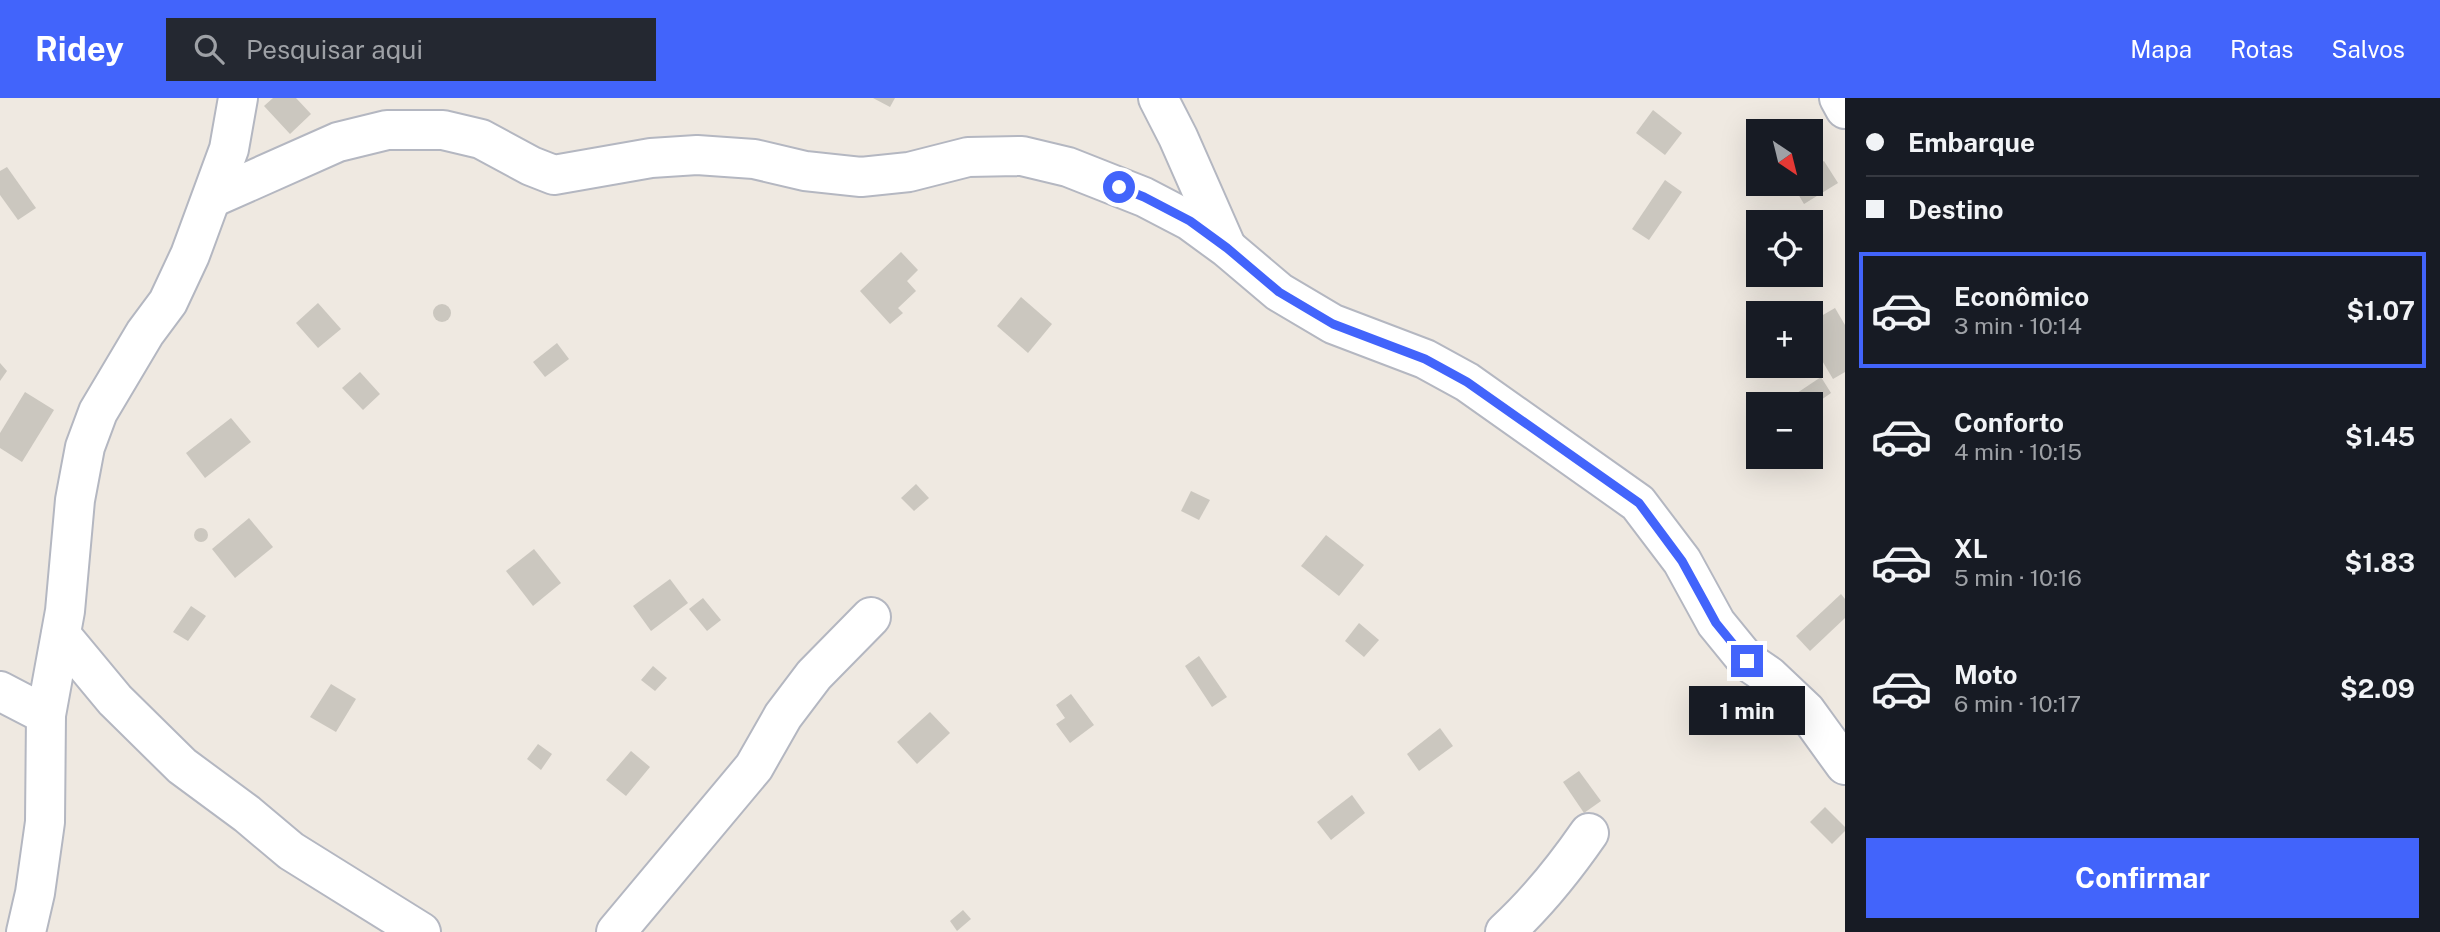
<!DOCTYPE html>
<html lang="pt">
<meta charset="utf-8">
<style>
body{margin:0;font-family:"Public Sans",sans-serif;background:#242831;color:#f1f3f6;height:100vh;display:flex;flex-direction:column;font-size:26px;white-space:nowrap}
*{box-sizing:border-box;margin:0}
p{font-size:23px;color:#9ea1a6}
.icon{flex:none;width:38px;height:38px;fill:none;stroke:currentColor;stroke-width:2;stroke-linecap:round;stroke-linejoin:round}
.map{position:relative;flex:1;overflow:hidden}
.side{display:flex;flex-direction:column;background:#171b24;width:595px}
.side>*{flex:none}
.hud{display:grid;align-content:center;height:154px;padding:0 21px;background:#171b24}
.needle{width:46px;rotate:145deg}
.fabs{position:absolute;left:1746px;top:21px;display:grid;gap:14px}
.fabs a{display:grid;place-items:center;width:77px;height:77px;border-radius:0px;background:#171b24;box-shadow:0 7px 28px #0002;font-size:35px}
.end{position:absolute;width:32px;height:32px;margin:-16px;border:9px solid #4264fb;background:#fff;box-shadow:0 0 0 4px #fff}
.from{border-radius:50%}
.bubble{position:absolute;height:49px;border-radius:0px;background:#171b24;box-shadow:0 7px 28px #0002;font-size:23px;font-weight:700;line-height:49px;text-align:center}
.hud b{display:flex;align-items:center;gap:24px;height:66px;font-size:26px}
.hud b+b{border-top:2px solid #363941}
.hud i{width:18px;height:18px;background:#f1f3f6}
ul{padding:0;list-style:none}
li{display:flex;align-items:center;gap:21px;height:116px;margin:0 14px 10px;padding:0 7px;border:4px solid transparent;border-radius:0px}
li div{flex:1}
li b{display:block;font-size:26px}
li em{font-style:normal;font-weight:700}
li.selected{border-color:#4264fb}
li>.icon{width:63px;height:63px;stroke-width:1.5}
.cta{display:flex;gap:14px;margin-top:auto;padding:14px 21px}
.cta a{flex:1;height:80px;border-radius:0px;background:#4264fb;color:#fff;font-size:28px;font-weight:700;line-height:80px;text-align:center}
header{display:flex;align-items:center;gap:42px;box-sizing:border-box;height:98px;padding:0 35px;background:#4264fb;color:#fff}
header strong{font-size:33px}
nav{display:flex;gap:38px;margin-inline-start:auto;font-size:24px}
.search{width:490px;height:63px;background:#242831;display:flex;align-items:center;gap:18px;box-sizing:border-box;padding:0 24px;border-radius:0px;color:#9ea1a6;font-size:26px}
main{display:flex;flex:1;min-height:0}
.map>svg:first-child{display:block}
.building{fill:#cbc7bf}
.lines{fill:none;stroke-linecap:round;stroke-linejoin:round}
.minor-casing{stroke:#b4b7c1;stroke-width:42}
.minor{stroke:#fff;stroke-width:38}
.route{stroke:#4264fb;stroke-width:9}
</style>
<header>
<strong>Ridey</strong>
<div class="search"><svg class="icon" aria-label="search" viewBox="0 0 24 24"><circle cx="10" cy="10" r="6"/><path d="M15 15l6 6"/></svg>Pesquisar aqui</div>
<nav><a>Mapa</a><a>Rotas</a><a>Salvos</a></nav>
</header>
<main>
<div class="map">
<svg width="1845" height="834" viewBox="0 0 1845 834">
<rect width="100%" height="100%" fill="#efe9e1"/>
<!-- building -->
<g class="building">
<polygon points="273,0 296,0 311,16 290,36 264,8"/>
<polygon points="873,0 895,0 890,9"/>
<polygon points="1653,12 1682,35 1665,57 1636,35"/>
<polygon points="1824,63 1838,85 1804,106 1792,86 1811,86 1811,71"/>
<polygon points="7,69 36,110 18,122 0,97 0,73"/>
<polygon points="1665,82 1682,94 1649,142 1632,131"/>
<polygon points="901,154 918,172 907,183 916,193 898,210 903,215 890,226 860,193"/>
<polygon points="1021,199 1052,226 1028,255 997,228"/>
<polygon points="318,205 341,231 318,250 296,225"/>
<circle cx="442" cy="215" r="9"/>
<polygon points="1835,210 1845,227 1845,274 1833,281 1811,244 1811,224"/>
<polygon points="557,245 569,261 545,279 533,264"/>
<polygon points="0,265 7,273 0,283"/>
<polygon points="360,274 380,296 363,312 342,290"/>
<polygon points="1821,279 1831,295 1811,309 1811,306 1787,306 1785,303"/>
<polygon points="25,294 54,312 22,364 0,350 0,335"/>
<polygon points="231,320 251,344 205,380 186,355"/>
<polygon points="916,386 929,400 914,413 901,400"/>
<polygon points="1191,393 1210,402 1199,422 1181,413"/>
<polygon points="249,420 273,449 235,480 212,451"/>
<circle cx="201" cy="437" r="7"/>
<polygon points="1326,437 1364,467 1339,498 1301,468"/>
<polygon points="534,451 561,485 533,508 506,473"/>
<polygon points="670,481 688,505 651,533 633,508"/>
<polygon points="1841,496 1845,501 1845,520 1810,553 1796,538"/>
<polygon points="703,500 721,522 707,533 689,511"/>
<polygon points="191,508 206,518 188,543 173,534"/>
<polygon points="1359,525 1379,542 1364,559 1345,543"/>
<polygon points="1199,558 1227,599 1212,609 1185,568"/>
<polygon points="653,568 667,580 655,593 641,582"/>
<polygon points="331,586 356,601 336,634 310,619"/>
<polygon points="1071,596 1094,627 1070,645 1056,626 1065,620 1056,607"/>
<polygon points="930,614 950,635 917,666 897,644"/>
<polygon points="1440,630 1453,648 1419,673 1407,656"/>
<polygon points="538,646 552,656 541,672 527,661"/>
<polygon points="631,653 650,669 626,698 606,682"/>
<polygon points="1579,673 1601,703 1584,715 1563,684"/>
<polygon points="1352,697 1365,715 1331,742 1317,724"/>
<polygon points="1825,709 1845,729 1845,733 1832,746 1810,724"/>
<polygon points="963,812 971,821 957,833 950,823"/>
</g>
<g class="lines">
<!-- minor casing -->
<g class="minor-casing">
<g id="minor">
<polyline points="1158,0 1178,39 1226,148"/>
<polyline points="1839,0 1845,11"/>
<polyline points="212,100 338,44 387,32 443,32 481,41 531,68 554,77 651,60 697,57 754,61 805,73 861,79 909,74 968,59 1022,58 1068,69 1144,99 1190,123 1227,150 1279,194 1333,226 1425,261 1467,284 1638,405 1682,463 1716,525 1747,563 1769,578 1806,613 1845,667"/>
<polyline points="61,537 115,602 182,668 247,716 291,753 421,834"/>
<polyline points="0,593 46,617"/>
<polyline points="26,834 35,795 45,724 46,617 65,513 75,402 85,349 98,314 145,235 168,204 190,157 229,51 238,0"/>
<polyline points="616,834 754,669 783,618 814,577 871,519"/>
<path d="M1505,834C1538,804 1564,771 1589,735"/>
</g>
</g>
<!-- minor -->
<use href="#minor" class="minor"/>
</g>
<g class="lines">
<!-- route -->
<polyline class="route" points="1119,89 1144,99 1190,123 1227,150 1279,194 1333,226 1425,261 1467,284 1639,405 1682,463 1716,525 1747,563"/>
</g>
</svg>
<div class="fabs">
<a><svg class="needle" viewBox="-14 -14 28 28"><path d="M0-13l5 13h-10z" fill="#e53935"/><path d="M0 13l5-13h-10z" fill="#9ea1a6"/></svg></a>
<a><svg class="icon" aria-label="locate" viewBox="0 0 24 24"><circle cx="12" cy="12" r="6"/><path d="M12 2v4M12 18v4M2 12h4M18 12h4"/></svg></a>
<a>+</a>
<a>−</a>
</div>
<i class="end from" style="left:1119px;top:89px"></i>
<i class="end" style="left:1747px;top:563px"></i>
<div class="bubble" style="left:1689px;top:588px;width:116px">1 min</div>
</div>
<section class="side">
<div class="hud">
<b><i class="from"></i>Embarque</b>
<b><i></i>Destino</b>
</div>
<ul>
<li class="selected"><svg class="icon" aria-label="car" viewBox="0 0 24 24"><path d="M5 17H2v-5l4-1 3-4h7l3 4 3 1v5h-3M9 17h6M6 11h13"/><circle cx="7" cy="17" r="2"/><circle cx="17" cy="17" r="2"/></svg><div><b>Econômico</b><p>3 min · 10:14</p></div><em>$1.07</em></li>
<li><svg class="icon" aria-label="car" viewBox="0 0 24 24"><path d="M5 17H2v-5l4-1 3-4h7l3 4 3 1v5h-3M9 17h6M6 11h13"/><circle cx="7" cy="17" r="2"/><circle cx="17" cy="17" r="2"/></svg><div><b>Conforto</b><p>4 min · 10:15</p></div><em>$1.45</em></li>
<li><svg class="icon" aria-label="car" viewBox="0 0 24 24"><path d="M5 17H2v-5l4-1 3-4h7l3 4 3 1v5h-3M9 17h6M6 11h13"/><circle cx="7" cy="17" r="2"/><circle cx="17" cy="17" r="2"/></svg><div><b>XL</b><p>5 min · 10:16</p></div><em>$1.83</em></li>
<li><svg class="icon" aria-label="car" viewBox="0 0 24 24"><path d="M5 17H2v-5l4-1 3-4h7l3 4 3 1v5h-3M9 17h6M6 11h13"/><circle cx="7" cy="17" r="2"/><circle cx="17" cy="17" r="2"/></svg><div><b>Moto</b><p>6 min · 10:17</p></div><em>$2.09</em></li>
</ul>
<div class="cta"><a>Confirmar</a></div>
</section>
</main>
